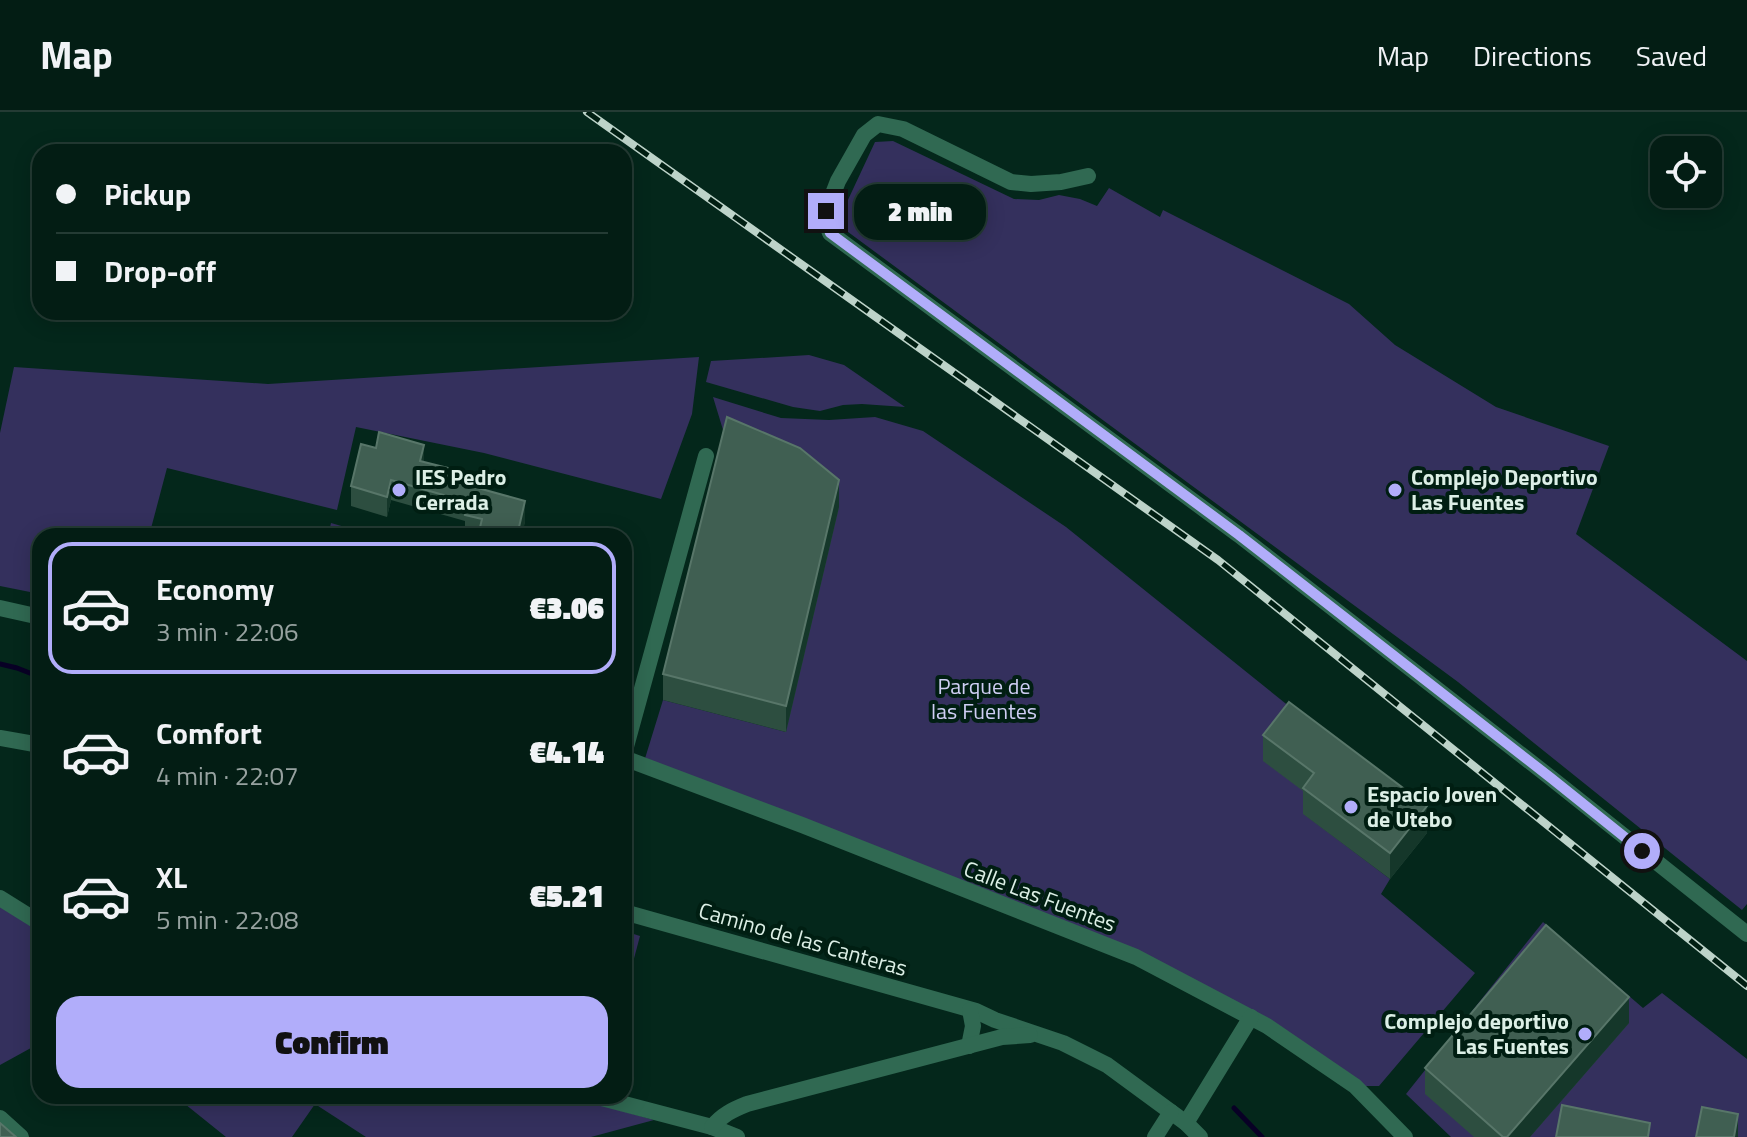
<!DOCTYPE html>
<meta charset="utf-8">
<style>
body{margin:0;font-family:"Titillium Web",sans-serif;background:#112a22;color:#f1f3f6;height:100vh;display:flex;flex-direction:column;font-size:30px;white-space:nowrap}
*{box-sizing:border-box;margin:0}
p{font-size:26px;color:#97a2a0}
.icon{flex:none;width:44px;height:44px;fill:none;stroke:currentColor;stroke-width:2;stroke-linecap:round;stroke-linejoin:round}
.map{position:relative;flex:1;overflow:hidden}
.details{position:absolute;left:32px;top:416px;width:600px;height:576px;display:flex;flex-direction:column;background:#031d14;border-radius:24px;box-shadow:0 4px 20px #0003,0 0 0 2px #243b34}
.details>*{flex:none}
.hud{position:absolute;left:32px;top:32px;width:600px;height:176px;border-radius:24px;box-shadow:0 4px 20px #0003,0 0 0 2px #243b34;display:grid;align-content:center;height:176px;padding:0 24px;background:#031d14}
.buttons{position:absolute;left:1650px;top:24px;display:grid;gap:16px}
.buttons a{display:grid;place-items:center;width:72px;height:72px;border-radius:16px;background:#031d14;box-shadow:0 4px 20px #0003,0 0 0 2px #243b34;font-size:40px}
.end{position:absolute;width:36px;height:36px;margin:-18px;border:10px solid #b1adfa;background:#111;box-shadow:0 0 0 4px #111}
.from{border-radius:50%}
.bubble{position:absolute;height:56px;border-radius:24px;background:#031d14;box-shadow:0 4px 20px #0003,0 0 0 2px #243b34;font-size:26px;font-weight:800;line-height:56px;text-align:center}
.hud b{display:flex;align-items:center;gap:28px;height:76px;font-size:30px}
.hud b+b{border-top:2px solid #243b34}
.hud i{width:20px;height:20px;background:#f1f3f6}
ul{padding:14px 0 0;list-style:none}
li{display:flex;align-items:center;gap:24px;height:132px;margin:0 16px 12px;padding:0 8px;border:4px solid transparent;border-radius:24px}
li div{flex:1}
li b{display:block;font-size:30px}
li em{font-style:normal;font-weight:800}
li.on{border-color:#b1adfa}
li>.icon{width:72px;height:72px;stroke-width:1.5}
.primary-button{display:flex;gap:16px;margin-top:auto;padding:16px 24px}
.primary-button a{flex:1;height:92px;border-radius:24px;background:#b1adfa;color:#111;font-size:32px;font-weight:800;line-height:92px;text-align:center}
header{display:flex;align-items:center;gap:48px;box-sizing:border-box;height:112px;padding:0 40px;background:#031d14;border-bottom:2px solid #243b34}
header strong{font-size:38px}
nav{display:flex;gap:44px;margin-inline-start:auto;font-size:28px}
.map>svg:first-child{display:block}
.green{fill:#34305d}
.lines{fill:none;stroke-linecap:round;stroke-linejoin:round}
.stream{stroke:#080025;stroke-width:5}
.minor{stroke:#306952;stroke-width:16}
.rail-casing{stroke:#bdd3c9;stroke-width:8}
.rail{stroke:#001e12;stroke-width:5;stroke-dasharray:15;stroke-linecap:butt}
.wall{fill:#2d4e40}
.shaded-wall{fill:#15372a}
.building{fill:#405f52;stroke:#587669;stroke-width:2}
.route{stroke:#b1adfa;stroke-width:10}
.poi-dot{fill:#b1adfa;stroke:#001e12;stroke-width:3}
.labels{text-anchor:middle;stroke-width:8;stroke-linejoin:round;paint-order:stroke}
.poi-label{font-size:22px;font-weight:bold;fill:#dcefe6;stroke:#001e12;text-anchor:start}
.park-label{font-size:22px;fill:#cfcef4;stroke:#001e12}
.street-label{font-size:22px;fill:#dcefe6;stroke:#001e12}
</style>
<header>
<strong>Map</strong>
<nav><a>Map</a><a>Directions</a><a>Saved</a></nav>
</header>
<div class="map">
<svg width="1747" height="1025" viewBox="0 0 1747 1025">
<rect width="100%" height="100%" fill="#04271b"/>
<!-- green -->
<g class="green">
<polygon points="893,29 1014,87 1039,88 1059,83 1080,87 1097,94 1109,76 1160,105 1163,98 1349,192 1395,233 1496,295 1609,334 1576,422 1747,549 1747,792 1742,798 1458,570 844,117 840,105 875,30"/>
<polygon points="809,243 844,253 905,295 862,292 843,293 820,299 793,295 706,270 711,249"/>
<polygon points="699,245 692,302 661,387 484,341 356,315 337,398 167,356 149,424 40,424 40,482 0,474 0,321 14,255 268,272"/>
<polygon points="713,285 781,306 829,308 875,305 923,319 1066,415 1300,603 1314,688 1304,702 1390,767 1381,782 1475,861 1379,974 1355,974 1268,914 1043,808 643,653 663,588 786,620 727,331"/>
<polygon points="331,411 376,424 328,424"/>
<polygon points="0,792 40,817 40,931 0,953"/>
<polygon points="1543,810 1643,896 1662,881 1747,947 1747,1025 1451,1025 1406,982"/>
<polygon points="624,819 640,824 624,884"/>
<polygon points="175,984 570,984 654,1008 591,1025 366,1025 315,992 292,1025 226,1025"/>
</g>
<g class="lines">
<!-- stream -->
<g class="stream">
<polyline points="0,552 17,556 40,565"/>
<polyline points="1234,996 1262,1025"/>
</g>
<!-- minor -->
<g class="minor">
<polyline points="1088,64 1061,70 1031,72 1011,70 903,17 878,12 864,23 838,69 824,105 830,121 1239,423 1551,666 1747,822"/>
<polyline points="0,496 40,505"/>
<polyline points="0,626 40,633"/>
<polyline points="624,642 706,344"/>
<polyline points="624,646 802,713 1136,845 1267,914 1355,974 1405,1025"/>
<polyline points="0,786 40,811"/>
<polyline points="624,800 976,899 995,908 1063,931 1107,953 1186,1011 1200,1025"/>
<polyline points="969,934 973,914 970,898"/>
<polyline points="594,984 712,1015 737,1025"/>
<polyline points="0,1006 21,1025"/>
<polyline points="1186,1011 1251,905"/>
<path d="M712,1015C722,1003 732,998 747,992L1002,925L1030,923"/>
<polyline points="1155,1025 1171,1000"/>
</g>
<!-- rail casing -->
<g class="rail-casing">
<polyline id="rail" points="587,0 1218,448 1747,874"/>
</g>
<!-- rail -->
<use href="#rail" class="rail"/>
</g>
<!-- wall -->
<g class="wall">
<polygon points="424,350 452,369 525,409 522,424 465,423 465,409 391,388 387,405 351,394 351,374"/>
<polygon points="839,395 786,620 663,588 663,562"/>
<polygon points="1263,623 1427,721 1390,767 1303,702 1303,679 1263,649"/>
<polygon points="1629,911 1530,1025 1474,1025 1425,982 1425,956"/>
</g>
<!-- shaded-wall -->
<g class="shaded-wall">
<polygon points="424,333 424,353 420,349"/>
<polygon points="391,368 391,388 387,405 387,385"/>
<polygon points="839,368 839,395 786,620 786,594"/>
<polygon points="525,389 525,409 522,424 517,424"/>
<polygon points="1427,694 1427,721 1390,767 1390,741"/>
<polygon points="1629,885 1629,911 1530,1025 1507,1025"/>
<polygon points="1738,1002 1738,1025 1734,1025"/>
</g>
<!-- building -->
<g class="building">
<polygon points="727,305 800,336 839,368 786,594 663,562"/>
<polygon points="379,320 424,333 420,349 452,357 449,368 525,389 517,424 478,424 482,407 465,403 468,390 391,368 387,385 351,374 361,332 376,336"/>
<polygon points="1289,590 1427,694 1390,741 1303,676 1314,661 1263,623"/>
<polygon points="1546,813 1629,885 1507,1025 1503,1025 1425,956"/>
<polygon points="1562,993 1650,1011 1648,1025 1556,1025"/>
<polygon points="1702,995 1738,1002 1734,1025 1696,1025"/>
<polygon points="0,1011 16,1025 0,1025"/>
</g>
<g class="lines">
<!-- route -->
<polyline class="route" points="826,99 824,105 830,121 1239,423 1551,666 1642,739"/>
</g>
<!-- markers -->
<g class="poi-dot">
<circle cx="399" cy="378" r="8"/>
<circle cx="1395" cy="378" r="8"/>
<circle cx="1351" cy="695" r="8"/>
<circle cx="1585" cy="922" r="8"/>
</g>
<g class="labels">
<!-- poi labels -->
<g class="poi-label">
<text x="415" y="373">IES Pedro<tspan x="415" dy="25">Cerrada</tspan></text>
<text x="1411" y="373">Complejo Deportivo<tspan x="1411" dy="25">Las Fuentes</tspan></text>
<text x="1367" y="690">Espacio Joven<tspan x="1367" dy="25">de Utebo</tspan></text>
<text x="1569" y="917" text-anchor="end">Complejo deportivo<tspan x="1569" dy="25">Las Fuentes</tspan></text>
</g>
<!-- park labels -->
<g class="park-label">
<text x="984" y="582">Parque de<tspan x="984" dy="25">las Fuentes</tspan></text>
</g>
<!-- street labels -->
<g class="street-label">
<text transform="translate(1040 784) rotate(21)" y="8">Calle Las Fuentes</text>
<text transform="translate(803 827) rotate(16)" y="8">Camino de las Canteras</text>
</g>
</g>
</svg>
<div class="buttons">
<a><svg class="icon" aria-label="locate" viewBox="0 0 24 24"><circle cx="12" cy="12" r="6"/><path d="M12 2v4M12 18v4M2 12h4M18 12h4"/></svg></a>
</div>
<i class="end from" style="left:1642px;top:739px"></i>
<i class="end" style="left:826px;top:99px"></i>
<div class="bubble" style="left:854px;top:72px;width:132px">2 min</div>
<div class="hud">
<b><i class="from"></i>Pickup</b>
<b><i></i>Drop-off</b>
</div>
<section class="details">
<ul>
<li class="on"><svg class="icon" aria-label="car" viewBox="0 0 24 24"><path d="M5 17H2v-5l4-1 3-4h7l3 4 3 1v5h-3M9 17h6M6 11h13"/><circle cx="7" cy="17" r="2"/><circle cx="17" cy="17" r="2"/></svg><div><b>Economy</b><p>3 min · 22:06</p></div><em>€3.06</em></li>
<li><svg class="icon" aria-label="car" viewBox="0 0 24 24"><path d="M5 17H2v-5l4-1 3-4h7l3 4 3 1v5h-3M9 17h6M6 11h13"/><circle cx="7" cy="17" r="2"/><circle cx="17" cy="17" r="2"/></svg><div><b>Comfort</b><p>4 min · 22:07</p></div><em>€4.14</em></li>
<li><svg class="icon" aria-label="car" viewBox="0 0 24 24"><path d="M5 17H2v-5l4-1 3-4h7l3 4 3 1v5h-3M9 17h6M6 11h13"/><circle cx="7" cy="17" r="2"/><circle cx="17" cy="17" r="2"/></svg><div><b>XL</b><p>5 min · 22:08</p></div><em>€5.21</em></li>
</ul>
<div class="primary-button"><a>Confirm</a></div>
</section>
</div>
